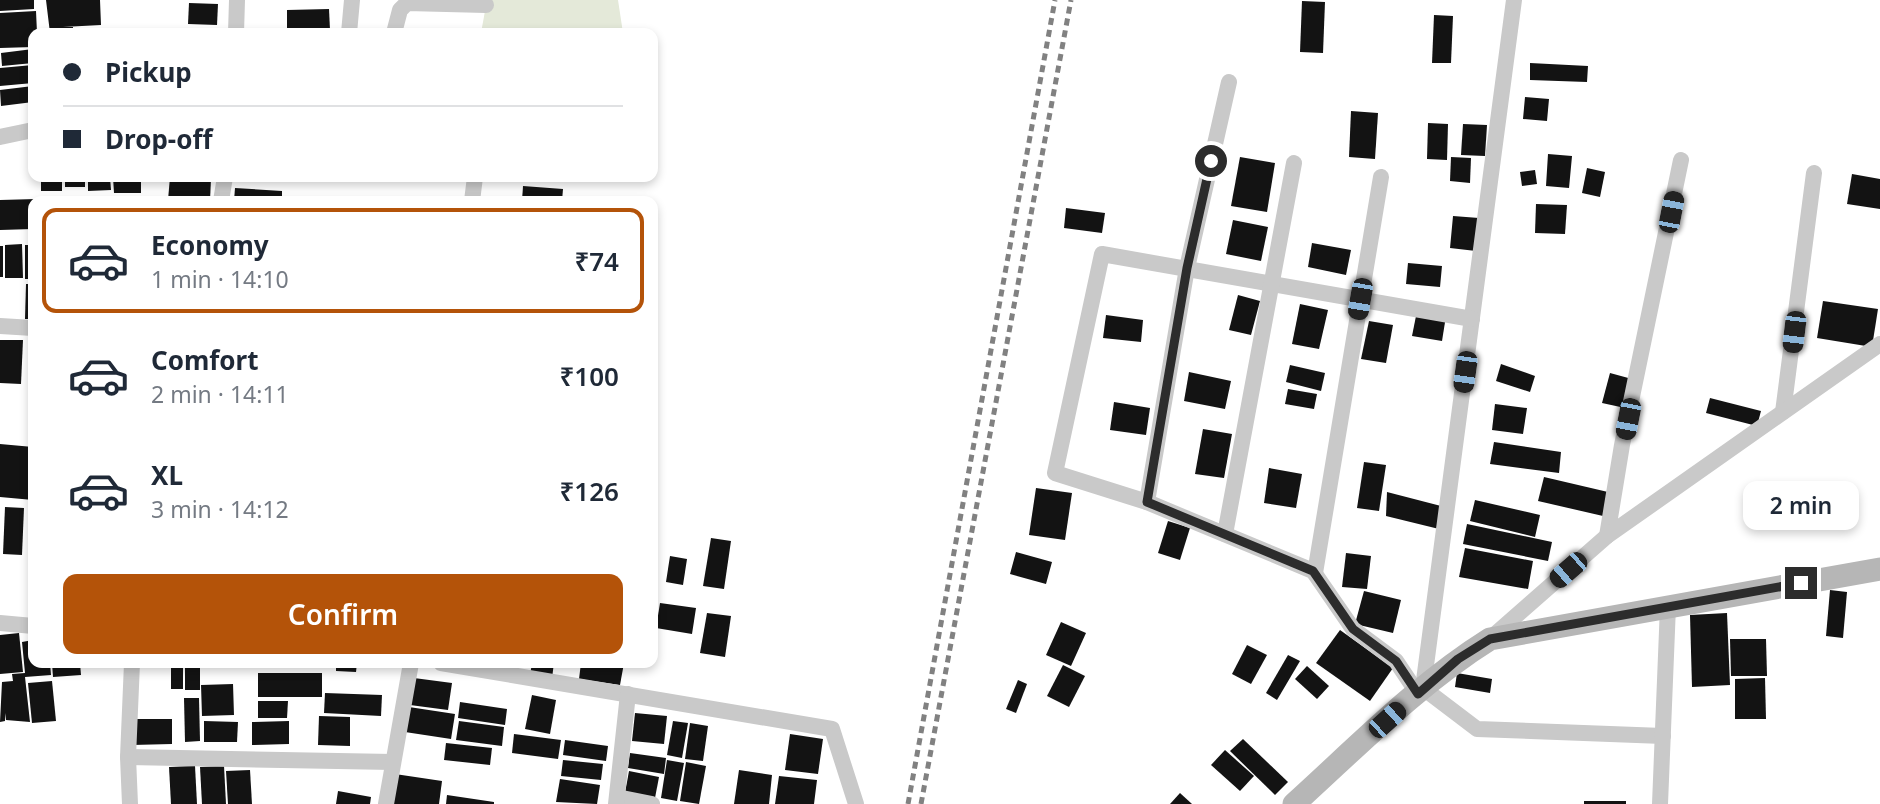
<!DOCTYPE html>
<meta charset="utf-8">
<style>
body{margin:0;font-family:"Noto Sans",sans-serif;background:#f2f2f3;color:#1f2937;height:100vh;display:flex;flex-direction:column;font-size:26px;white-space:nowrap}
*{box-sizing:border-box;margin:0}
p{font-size:23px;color:#747a83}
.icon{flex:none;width:38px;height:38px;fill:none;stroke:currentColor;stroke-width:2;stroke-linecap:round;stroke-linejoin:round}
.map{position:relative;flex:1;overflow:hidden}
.details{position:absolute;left:28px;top:196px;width:630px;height:472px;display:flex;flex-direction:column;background:#fff;border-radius:14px;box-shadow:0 4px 10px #0003}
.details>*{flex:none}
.banner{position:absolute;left:28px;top:28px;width:630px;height:154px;border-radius:14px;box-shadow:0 4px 10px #0003;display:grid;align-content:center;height:154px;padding:0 35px;background:#fff}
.end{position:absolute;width:32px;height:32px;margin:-16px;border:9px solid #2c2c2c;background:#fff;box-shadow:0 0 0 4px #fff}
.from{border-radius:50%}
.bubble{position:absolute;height:49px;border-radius:14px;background:#fff;box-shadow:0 4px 10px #0003;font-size:23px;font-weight:600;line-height:49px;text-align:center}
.car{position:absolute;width:21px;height:42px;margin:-21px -10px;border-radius:9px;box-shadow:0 0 5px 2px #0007;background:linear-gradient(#222 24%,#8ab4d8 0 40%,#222 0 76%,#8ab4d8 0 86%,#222 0)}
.banner b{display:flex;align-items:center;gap:24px;height:66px;font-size:26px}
.banner b+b{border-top:2px solid #e0e1e3}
.banner i{width:18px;height:18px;background:#1f2937}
ul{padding:12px 0 0;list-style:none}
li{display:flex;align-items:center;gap:21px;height:105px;margin:0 14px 10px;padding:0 21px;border:4px solid transparent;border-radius:14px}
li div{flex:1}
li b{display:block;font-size:26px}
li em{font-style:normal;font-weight:600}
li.selected{border-color:#b45309}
li>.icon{width:63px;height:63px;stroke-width:1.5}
.button{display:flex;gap:14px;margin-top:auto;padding:14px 35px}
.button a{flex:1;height:80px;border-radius:14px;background:#b45309;color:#fff;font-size:28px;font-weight:600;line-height:80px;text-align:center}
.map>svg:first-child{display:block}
.green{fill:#e4e9d9}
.building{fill:#131313}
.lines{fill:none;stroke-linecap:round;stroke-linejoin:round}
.street{stroke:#c9c9c9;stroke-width:16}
.secondary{stroke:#b6b6b6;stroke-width:23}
.rail{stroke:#818181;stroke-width:5;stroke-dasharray:7 5;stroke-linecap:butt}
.route{stroke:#2c2c2c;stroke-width:9}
</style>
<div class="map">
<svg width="1880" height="804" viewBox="0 0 1880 804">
<rect width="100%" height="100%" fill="#fff"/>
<!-- green -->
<polygon class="green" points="487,0 618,0 623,33 481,33"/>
<!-- building -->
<g class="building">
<polygon points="0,0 34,0 34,9 0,11"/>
<polygon points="46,0 100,0 101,25 63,27 73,27 73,33 50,33"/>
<polygon points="1302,1 1325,2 1323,53 1300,52"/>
<polygon points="189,3 218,4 217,25 188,24"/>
<polygon points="329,9 330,30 287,31 287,10"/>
<polygon points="36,11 37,33 33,33 33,47 0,48 0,13"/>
<polygon points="1434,15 1453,16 1451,63 1432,63"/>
<polygon points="33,49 33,63 2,66 1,53"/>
<polygon points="1530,63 1588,66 1587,82 1530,80"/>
<polygon points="33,65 33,83 0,86 0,68"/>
<polygon points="33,86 33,102 1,106 0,90"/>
<polygon points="1525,97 1549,99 1547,121 1523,119"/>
<polygon points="1351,111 1378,113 1375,159 1349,157"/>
<polygon points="1428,123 1448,124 1447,160 1427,159"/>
<polygon points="1463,124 1487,125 1485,156 1461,155"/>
<polygon points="1548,154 1572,156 1569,188 1546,186"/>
<polygon points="1240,157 1275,163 1267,212 1231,206"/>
<polygon points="1451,157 1471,158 1470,183 1450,181"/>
<polygon points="1587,168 1605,172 1600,197 1582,193"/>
<polygon points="1535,170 1537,184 1522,186 1520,172"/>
<polygon points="1852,174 1880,179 1880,209 1847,204"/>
<rect x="41" y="177" width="21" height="14"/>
<rect x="65" y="177" width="20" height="10"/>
<polygon points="88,177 110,177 111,190 88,191"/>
<polygon points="113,177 141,177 141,193 114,193"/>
<polygon points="170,177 211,179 210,201 168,200"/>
<polygon points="530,177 551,177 551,182 530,181"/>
<polygon points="523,186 563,189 562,201 522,201"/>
<polygon points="235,188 282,191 282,201 234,201"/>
<polygon points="36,199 33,201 33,229 0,230 0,200"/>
<polygon points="1536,204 1567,205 1565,234 1535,233"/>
<polygon points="1066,208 1105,213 1102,233 1064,228"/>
<polygon points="1453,216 1479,218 1476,251 1450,248"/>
<polygon points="1233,220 1268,227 1261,261 1226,254"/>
<polygon points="1312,243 1351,250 1346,275 1308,267"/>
<polygon points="22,244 23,278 5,278 5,245"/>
<rect x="25" y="245" width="8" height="34"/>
<rect x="0" y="246" width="3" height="31"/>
<polygon points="1408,263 1442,266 1440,287 1406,284"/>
<polygon points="26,284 33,284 33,319 25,319"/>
<polygon points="1238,295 1260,301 1251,335 1229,330"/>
<polygon points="1823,301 1878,309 1872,347 1817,338"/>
<polygon points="1300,304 1328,310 1319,349 1292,344"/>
<polygon points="1417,311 1446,316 1442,341 1412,336"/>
<polygon points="1106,315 1143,320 1141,342 1103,338"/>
<polygon points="1369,321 1393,325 1386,363 1361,359"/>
<polygon points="0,340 23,340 21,384 0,383"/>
<polygon points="29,341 33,341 33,380 28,380"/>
<polygon points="1501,364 1535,376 1530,392 1496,381"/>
<polygon points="1290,365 1325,373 1321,391 1286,382"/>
<polygon points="1189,372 1231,381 1225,409 1184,401"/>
<polygon points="1610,373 1632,379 1625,408 1602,403"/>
<polygon points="1288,389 1317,394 1314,409 1285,404"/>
<polygon points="1710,398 1761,411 1757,426 1706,413"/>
<polygon points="1114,402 1150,408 1146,435 1110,430"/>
<polygon points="1495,404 1527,408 1523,434 1492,430"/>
<polygon points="1203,429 1232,434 1224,478 1195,474"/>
<polygon points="1494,442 1561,452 1559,473 1490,464"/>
<polygon points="0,444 33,447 33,500 0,497"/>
<polygon points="1364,462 1386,465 1379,511 1357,508"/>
<polygon points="1269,468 1302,474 1296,508 1264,503"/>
<polygon points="1544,477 1608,492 1603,516 1538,501"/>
<polygon points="1036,488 1072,493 1065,540 1029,535"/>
<polygon points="1387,492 1441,506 1439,529 1386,516"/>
<polygon points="1475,500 1540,515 1535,537 1470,521"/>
<polygon points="5,507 24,508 22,555 3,554"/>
<polygon points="1168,521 1190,528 1180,560 1158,553"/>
<polygon points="1467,524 1552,542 1548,561 1463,544"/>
<polygon points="711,538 731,541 724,589 703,586"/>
<polygon points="1465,548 1533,561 1528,589 1459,577"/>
<polygon points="1016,552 1052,562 1046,584 1010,574"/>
<polygon points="1346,553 1371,556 1367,589 1342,587"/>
<polygon points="670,556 687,559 683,585 666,582"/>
<polygon points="1830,590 1847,592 1843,638 1826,636"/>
<polygon points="1364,591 1401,600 1393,633 1355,624"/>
<polygon points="660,603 696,608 692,634 656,628"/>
<polygon points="707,613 731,616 725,657 700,653"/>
<polygon points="1727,613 1730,685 1692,687 1690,615"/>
<polygon points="1061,622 1086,633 1071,666 1046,655"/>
<polygon points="1340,630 1393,668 1370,701 1316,663"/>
<polygon points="19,633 23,672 0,674 0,635"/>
<polygon points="1730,639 1766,639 1767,676 1731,676"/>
<polygon points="33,640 33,663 50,663 51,675 25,677 30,722 6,720 5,713 5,721 0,722 2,682 13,681 12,674 25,673 22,642"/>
<polygon points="1247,645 1267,655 1251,684 1232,674"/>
<polygon points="1288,655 1300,661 1277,700 1266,693"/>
<polygon points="52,663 80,663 81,675 53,677"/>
<rect x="171" y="663" width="12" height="26"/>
<rect x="185" y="663" width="15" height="27"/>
<polygon points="336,663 357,663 356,672 336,671"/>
<polygon points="532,663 554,663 552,678 530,675"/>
<polygon points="581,663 624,663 620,685 579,679"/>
<polygon points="1063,665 1085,676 1069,707 1047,696"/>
<polygon points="1307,666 1329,686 1317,699 1295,679"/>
<rect x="258" y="673" width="64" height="24"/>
<polygon points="1457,673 1492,679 1490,693 1455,687"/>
<polygon points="414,678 452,683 448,710 410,705"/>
<polygon points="1765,678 1766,719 1735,719 1735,679"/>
<polygon points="1018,680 1027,684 1016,713 1006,709"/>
<polygon points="52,681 56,721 32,723 28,683"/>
<polygon points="233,684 234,715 202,716 201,685"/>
<polygon points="325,693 382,695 381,716 324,713"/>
<polygon points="532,695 556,700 550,734 525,729"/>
<polygon points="184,698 199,698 200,741 185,742"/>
<polygon points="258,701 288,701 287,718 258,718"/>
<polygon points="460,702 507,709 505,725 458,718"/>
<polygon points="409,707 455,714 451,739 405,732"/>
<polygon points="635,713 667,716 664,744 632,741"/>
<polygon points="319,716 350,717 350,746 318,745"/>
<polygon points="132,719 172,719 172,744 132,745"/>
<polygon points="204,721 238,722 237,742 204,742"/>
<polygon points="289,721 289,744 252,745 252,722"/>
<polygon points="459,721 504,727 502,746 456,740"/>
<polygon points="673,721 688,723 682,758 667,755"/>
<polygon points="690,723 708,726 703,761 685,759"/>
<polygon points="514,734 561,740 558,759 512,753"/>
<polygon points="790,734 823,739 818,774 785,770"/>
<polygon points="1243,739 1288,782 1275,795 1230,751"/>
<polygon points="565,740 608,746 606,761 563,755"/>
<polygon points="446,743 492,748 490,765 444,760"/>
<polygon points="1225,750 1254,776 1240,791 1211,765"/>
<polygon points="630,753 666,758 664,774 628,768"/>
<polygon points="563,760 603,764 601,780 561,776"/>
<polygon points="667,760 684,763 677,801 661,798"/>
<polygon points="686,762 706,766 699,804 680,801"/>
<polygon points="195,766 197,804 171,804 169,767"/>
<polygon points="224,766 226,804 202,804 200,767"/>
<polygon points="250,770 252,804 228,804 226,771"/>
<polygon points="739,770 772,775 769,804 734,804"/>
<polygon points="629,771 659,777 655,798 625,793"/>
<polygon points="395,774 442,781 439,804 391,804"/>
<polygon points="779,776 817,780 814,804 775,804"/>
<polygon points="560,779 600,785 597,804 556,802"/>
<polygon points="338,791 371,797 370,804 336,804"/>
<polygon points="1180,793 1192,804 1170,804"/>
<polygon points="447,795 494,802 494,804 446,804"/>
<rect x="1584" y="801" width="42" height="3"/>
</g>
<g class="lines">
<!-- street -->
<g class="street">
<polyline points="1514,0 1423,688 1477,729 1663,736"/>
<polyline points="236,33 237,0"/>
<polyline points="349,33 352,0"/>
<polyline points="394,33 400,10 407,3 486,5"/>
<polyline points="1229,82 1187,268 1147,502 1313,571 1353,629 1396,661 1418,694"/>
<polyline points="0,137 33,130"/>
<polyline points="221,201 225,177"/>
<polyline points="472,201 475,177"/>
<polyline points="0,326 33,328"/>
<polyline points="1783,412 1814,173"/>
<polyline points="1147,502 1055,473 1102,254 1472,319"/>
<polyline points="1225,534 1294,163"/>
<polyline points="1607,536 1622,445 1681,160"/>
<polyline points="1315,573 1381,177"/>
<polyline points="0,623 33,626"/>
<polyline points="1492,637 1607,536 1880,344"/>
<polyline points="441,663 832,729 856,804"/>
<polyline points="128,757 393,762"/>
<polyline points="617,797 652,804"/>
<polyline points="130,804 128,757 132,663"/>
<polyline points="386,804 411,663"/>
<polyline points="616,804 628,694"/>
<polyline points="1660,804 1668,606"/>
</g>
<!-- secondary -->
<path class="secondary" d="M1294,804C1357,747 1418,684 1490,639L1880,569"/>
<!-- rail -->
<g class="rail">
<polyline points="908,804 1055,0"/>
<polyline points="921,804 1071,0"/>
</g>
</g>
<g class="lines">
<!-- route -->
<polyline class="route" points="1211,161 1187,268 1147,502 1313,571 1353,629 1396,661 1418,694 1458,659 1490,639 1801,583"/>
</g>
</svg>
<i class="end from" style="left:1211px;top:161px"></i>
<i class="end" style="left:1801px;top:583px"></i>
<div class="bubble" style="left:1743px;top:481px;width:116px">2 min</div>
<i class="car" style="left:1671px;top:212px;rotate:11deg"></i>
<i class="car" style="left:1360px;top:299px;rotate:190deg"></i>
<i class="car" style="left:1794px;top:332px;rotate:187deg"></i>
<i class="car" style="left:1465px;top:372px;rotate:188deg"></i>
<i class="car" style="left:1628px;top:419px;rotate:191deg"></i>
<i class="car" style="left:1568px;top:570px;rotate:229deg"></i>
<i class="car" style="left:1387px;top:720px;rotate:48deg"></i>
<div class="banner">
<b><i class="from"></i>Pickup</b>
<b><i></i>Drop-off</b>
</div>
<section class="details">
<ul>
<li class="selected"><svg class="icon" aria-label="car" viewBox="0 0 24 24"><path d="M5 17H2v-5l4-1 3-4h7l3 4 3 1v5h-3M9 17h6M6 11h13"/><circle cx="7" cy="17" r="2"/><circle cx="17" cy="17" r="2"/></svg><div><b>Economy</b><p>1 min · 14:10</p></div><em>₹74</em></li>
<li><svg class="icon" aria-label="car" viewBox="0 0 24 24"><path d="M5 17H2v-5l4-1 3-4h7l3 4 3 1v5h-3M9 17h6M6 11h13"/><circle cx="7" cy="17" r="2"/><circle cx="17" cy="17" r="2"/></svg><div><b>Comfort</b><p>2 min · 14:11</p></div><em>₹100</em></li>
<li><svg class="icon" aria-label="car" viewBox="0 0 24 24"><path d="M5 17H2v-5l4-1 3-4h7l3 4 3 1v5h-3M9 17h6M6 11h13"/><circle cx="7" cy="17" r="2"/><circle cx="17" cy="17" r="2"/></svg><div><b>XL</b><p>3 min · 14:12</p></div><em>₹126</em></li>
</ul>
<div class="button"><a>Confirm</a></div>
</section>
</div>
